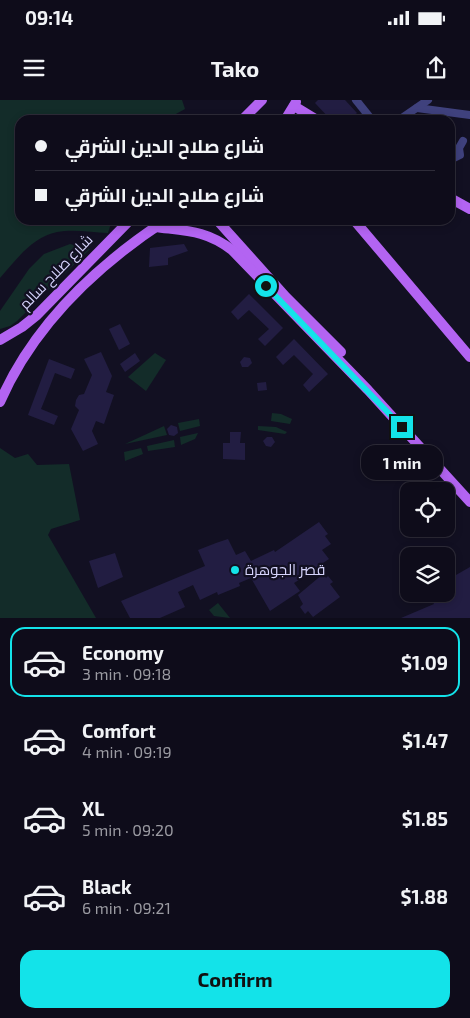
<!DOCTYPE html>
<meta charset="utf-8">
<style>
body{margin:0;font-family:"Exo 2",Cairo,sans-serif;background:#171523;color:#f1f3f6;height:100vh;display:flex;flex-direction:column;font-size:19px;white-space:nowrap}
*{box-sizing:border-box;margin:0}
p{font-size:16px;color:#9b9ba2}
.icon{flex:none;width:28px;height:28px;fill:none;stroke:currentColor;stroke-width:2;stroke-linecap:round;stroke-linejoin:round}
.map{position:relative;height:518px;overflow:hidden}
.panel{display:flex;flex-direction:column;background:#0e0c1a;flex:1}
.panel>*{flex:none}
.top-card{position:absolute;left:15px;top:15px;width:440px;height:110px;border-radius:15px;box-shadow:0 2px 8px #0003,0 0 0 1px #2e2c39;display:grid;align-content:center;height:110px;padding:0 20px;background:#0e0c1a}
.buttons{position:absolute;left:400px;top:382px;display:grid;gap:10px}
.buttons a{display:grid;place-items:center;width:55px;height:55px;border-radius:10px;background:#0e0c1a;box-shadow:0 2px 8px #0003,0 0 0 1px #2e2c39;font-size:25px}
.end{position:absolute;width:22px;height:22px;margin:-11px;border:6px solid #13e3e9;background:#111;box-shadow:0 0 0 2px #111}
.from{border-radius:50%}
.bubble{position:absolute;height:35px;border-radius:15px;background:#0e0c1a;box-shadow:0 2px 8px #0003,0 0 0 1px #2e2c39;font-size:16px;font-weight:700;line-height:35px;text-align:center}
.top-card b{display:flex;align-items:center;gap:18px;height:48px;font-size:19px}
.top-card b+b{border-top:1px solid #2e2c39}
.top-card i{width:12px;height:12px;background:#f1f3f6}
ul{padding:9px 0 0;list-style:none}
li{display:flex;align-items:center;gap:15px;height:70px;margin:0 10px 8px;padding:0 10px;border:2px solid transparent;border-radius:15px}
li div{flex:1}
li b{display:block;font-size:19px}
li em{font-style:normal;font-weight:700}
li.selected{border-color:#13e3e9}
li>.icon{width:45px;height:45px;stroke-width:1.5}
.cta{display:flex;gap:10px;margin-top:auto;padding:10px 20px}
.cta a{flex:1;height:58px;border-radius:15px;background:#13e3e9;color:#111;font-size:20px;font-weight:700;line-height:58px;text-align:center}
.status{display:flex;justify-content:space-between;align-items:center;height:35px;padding:0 25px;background:#0e0c1a;direction:ltr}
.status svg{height:14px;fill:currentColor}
header{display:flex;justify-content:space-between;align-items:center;height:65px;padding:0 20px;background:#0e0c1a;font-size:22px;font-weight:700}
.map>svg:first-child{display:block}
.green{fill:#132c29}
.building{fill:#221d42}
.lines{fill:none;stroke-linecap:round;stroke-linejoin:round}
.minor{stroke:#3f417d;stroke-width:8}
.major{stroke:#b364f2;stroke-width:10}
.route{stroke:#13e3e9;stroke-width:6}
.poi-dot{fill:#13e3e9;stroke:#121022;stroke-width:2}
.labels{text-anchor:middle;stroke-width:4.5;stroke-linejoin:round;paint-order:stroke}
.street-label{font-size:15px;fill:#d6d4fc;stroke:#121022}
.poi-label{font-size:15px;fill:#d6d4fc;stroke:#121022;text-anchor:start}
</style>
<div class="status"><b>09:14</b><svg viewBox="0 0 49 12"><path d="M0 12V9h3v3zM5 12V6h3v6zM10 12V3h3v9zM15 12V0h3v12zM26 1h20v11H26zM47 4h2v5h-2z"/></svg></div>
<header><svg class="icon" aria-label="menu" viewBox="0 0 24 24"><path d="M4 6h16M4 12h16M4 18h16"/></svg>Tako<svg class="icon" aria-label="share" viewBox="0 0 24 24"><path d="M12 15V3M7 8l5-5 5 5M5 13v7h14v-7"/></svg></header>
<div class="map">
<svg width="470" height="518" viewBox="0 0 470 518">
<rect width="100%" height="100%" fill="#121022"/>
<!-- green -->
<g class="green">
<path d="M0,0H182L185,9L165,20H20V120H112L108,133C92,132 72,129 57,132C32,137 16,160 0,178Z"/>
<polygon points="70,144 90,149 17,221 10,226 0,229 0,211 29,169 44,154"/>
<polygon points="155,253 166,260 146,291 128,277"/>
<polygon points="272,313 281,314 292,319 290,324 271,321"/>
<polygon points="199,319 200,326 180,331 178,323"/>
<polygon points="164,326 167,335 125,344"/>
<polygon points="258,326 276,327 287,332 285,334 258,330"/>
<polygon points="198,333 195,339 181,345 180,337"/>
<polygon points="174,340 175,347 148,351 147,346"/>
<polygon points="0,348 15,358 28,354 37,365 69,364 80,420 51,429 48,435 96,518 0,518"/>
<polygon points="141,348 143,354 125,361 124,352"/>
<polygon points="218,503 230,518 214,516 209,510"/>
</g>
<!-- building -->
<g class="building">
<polygon points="318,0 345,0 357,13 349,20 331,20 315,3"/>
<polygon points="184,144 188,151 168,158 168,165 149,167 150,148"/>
<polygon points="249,194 283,228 265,246 258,239 269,229 249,210 238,220 231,212"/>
<polygon points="120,224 130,244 119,250 109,229"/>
<polygon points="294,239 328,274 309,292 303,285 313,274 294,255 283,265 276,257"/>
<polygon points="101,252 112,276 106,292 114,295 104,324 96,321 92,331 98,344 83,351 71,329 79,310 75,306 76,300 79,295 84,294 92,275 84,259"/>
<polygon points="135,253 140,261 125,272 120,264"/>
<polygon points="244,257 250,258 252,263 248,267 242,267 240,262"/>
<polygon points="49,259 75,269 71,279 55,273 47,294 41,309 58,316 54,325 28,315"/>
<polygon points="266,282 267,290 258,291 257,283"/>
<polygon points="171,325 177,327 178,333 174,336 169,335 167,329"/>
<polygon points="230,332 241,332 240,343 245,343 245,360 223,359 223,343 230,343"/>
<polygon points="267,337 272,337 275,342 271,347 266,346 263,341"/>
<polygon points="319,422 328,434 325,436 331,444 322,450 329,459 314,469 309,468 299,475 302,478 294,483 300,491 270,511 251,478 239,483 240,486 218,495 217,492 200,500 193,485 178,492 185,507 160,518 130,518 121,501 205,466 198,450 216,443 228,439 236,455 245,451 251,461 274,450 275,452"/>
<polygon points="115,453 123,477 98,488 89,461"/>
<polygon points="470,467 470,518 401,518 434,504 429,494 446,494 446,471 452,468 456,475"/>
<polygon points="323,474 326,478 328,476 333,482 330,484 340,497 313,517 308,511 305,514 300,507 303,504 298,495"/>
</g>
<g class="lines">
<!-- minor -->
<g class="minor">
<polyline points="356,0 372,20"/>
<polyline points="417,8 470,15"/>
<polyline points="399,20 428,0"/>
<polyline points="450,60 460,55 459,48 463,41"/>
</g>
<!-- major -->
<g class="major">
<polyline points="294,6 317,20"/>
<polyline points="242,20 262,0"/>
<polyline points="285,20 296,2"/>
<polyline points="450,98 470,109"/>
<polyline points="217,120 286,197 341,252"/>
<polyline points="354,120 470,257"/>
<path d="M155,127C186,131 206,130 232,150L368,290L470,402"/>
<polyline points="0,240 22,227 37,215 130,120"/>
<path d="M0,302C34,224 96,166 166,120"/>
</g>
</g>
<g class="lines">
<!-- route -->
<polyline class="route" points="266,186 402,327"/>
</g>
<!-- markers -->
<circle class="poi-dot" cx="235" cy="470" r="5"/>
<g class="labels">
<!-- street labels -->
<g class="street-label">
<text transform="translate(56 172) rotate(-46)" y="5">شارع صلاح سالم</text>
</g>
<!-- poi labels -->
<g class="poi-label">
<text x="245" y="475">قصر الجوهرة</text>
</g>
</g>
</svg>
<div class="buttons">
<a><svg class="icon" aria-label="locate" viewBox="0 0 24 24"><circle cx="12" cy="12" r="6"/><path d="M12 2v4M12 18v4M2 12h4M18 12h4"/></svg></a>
<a><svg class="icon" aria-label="layers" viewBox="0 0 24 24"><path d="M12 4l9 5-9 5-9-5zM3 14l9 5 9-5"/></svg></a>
</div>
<i class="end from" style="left:266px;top:186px"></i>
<i class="end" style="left:402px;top:327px"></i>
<div class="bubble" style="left:361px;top:345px;width:82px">1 min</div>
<div class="top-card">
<b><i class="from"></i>شارع صلاح الدين الشرقي</b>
<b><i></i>شارع صلاح الدين الشرقي</b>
</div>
</div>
<section class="panel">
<ul>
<li class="selected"><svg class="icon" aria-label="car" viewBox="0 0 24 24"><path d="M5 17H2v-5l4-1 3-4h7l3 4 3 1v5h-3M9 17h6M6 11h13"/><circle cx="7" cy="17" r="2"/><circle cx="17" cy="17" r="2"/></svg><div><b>Economy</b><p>3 min · 09:18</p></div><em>$1.09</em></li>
<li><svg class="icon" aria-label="car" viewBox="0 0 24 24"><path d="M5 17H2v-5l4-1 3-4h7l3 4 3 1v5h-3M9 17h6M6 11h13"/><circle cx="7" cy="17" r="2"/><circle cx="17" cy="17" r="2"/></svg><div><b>Comfort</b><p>4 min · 09:19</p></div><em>$1.47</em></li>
<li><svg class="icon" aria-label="car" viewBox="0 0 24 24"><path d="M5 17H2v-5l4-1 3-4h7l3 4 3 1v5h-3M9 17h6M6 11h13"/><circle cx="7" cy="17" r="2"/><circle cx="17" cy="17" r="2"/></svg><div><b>XL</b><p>5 min · 09:20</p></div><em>$1.85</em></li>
<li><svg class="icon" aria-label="car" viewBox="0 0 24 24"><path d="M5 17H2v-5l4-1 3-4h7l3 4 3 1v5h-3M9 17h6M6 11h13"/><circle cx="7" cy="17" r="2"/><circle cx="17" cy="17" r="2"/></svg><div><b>Black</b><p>6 min · 09:21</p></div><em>$1.88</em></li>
</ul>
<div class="cta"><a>Confirm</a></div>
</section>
